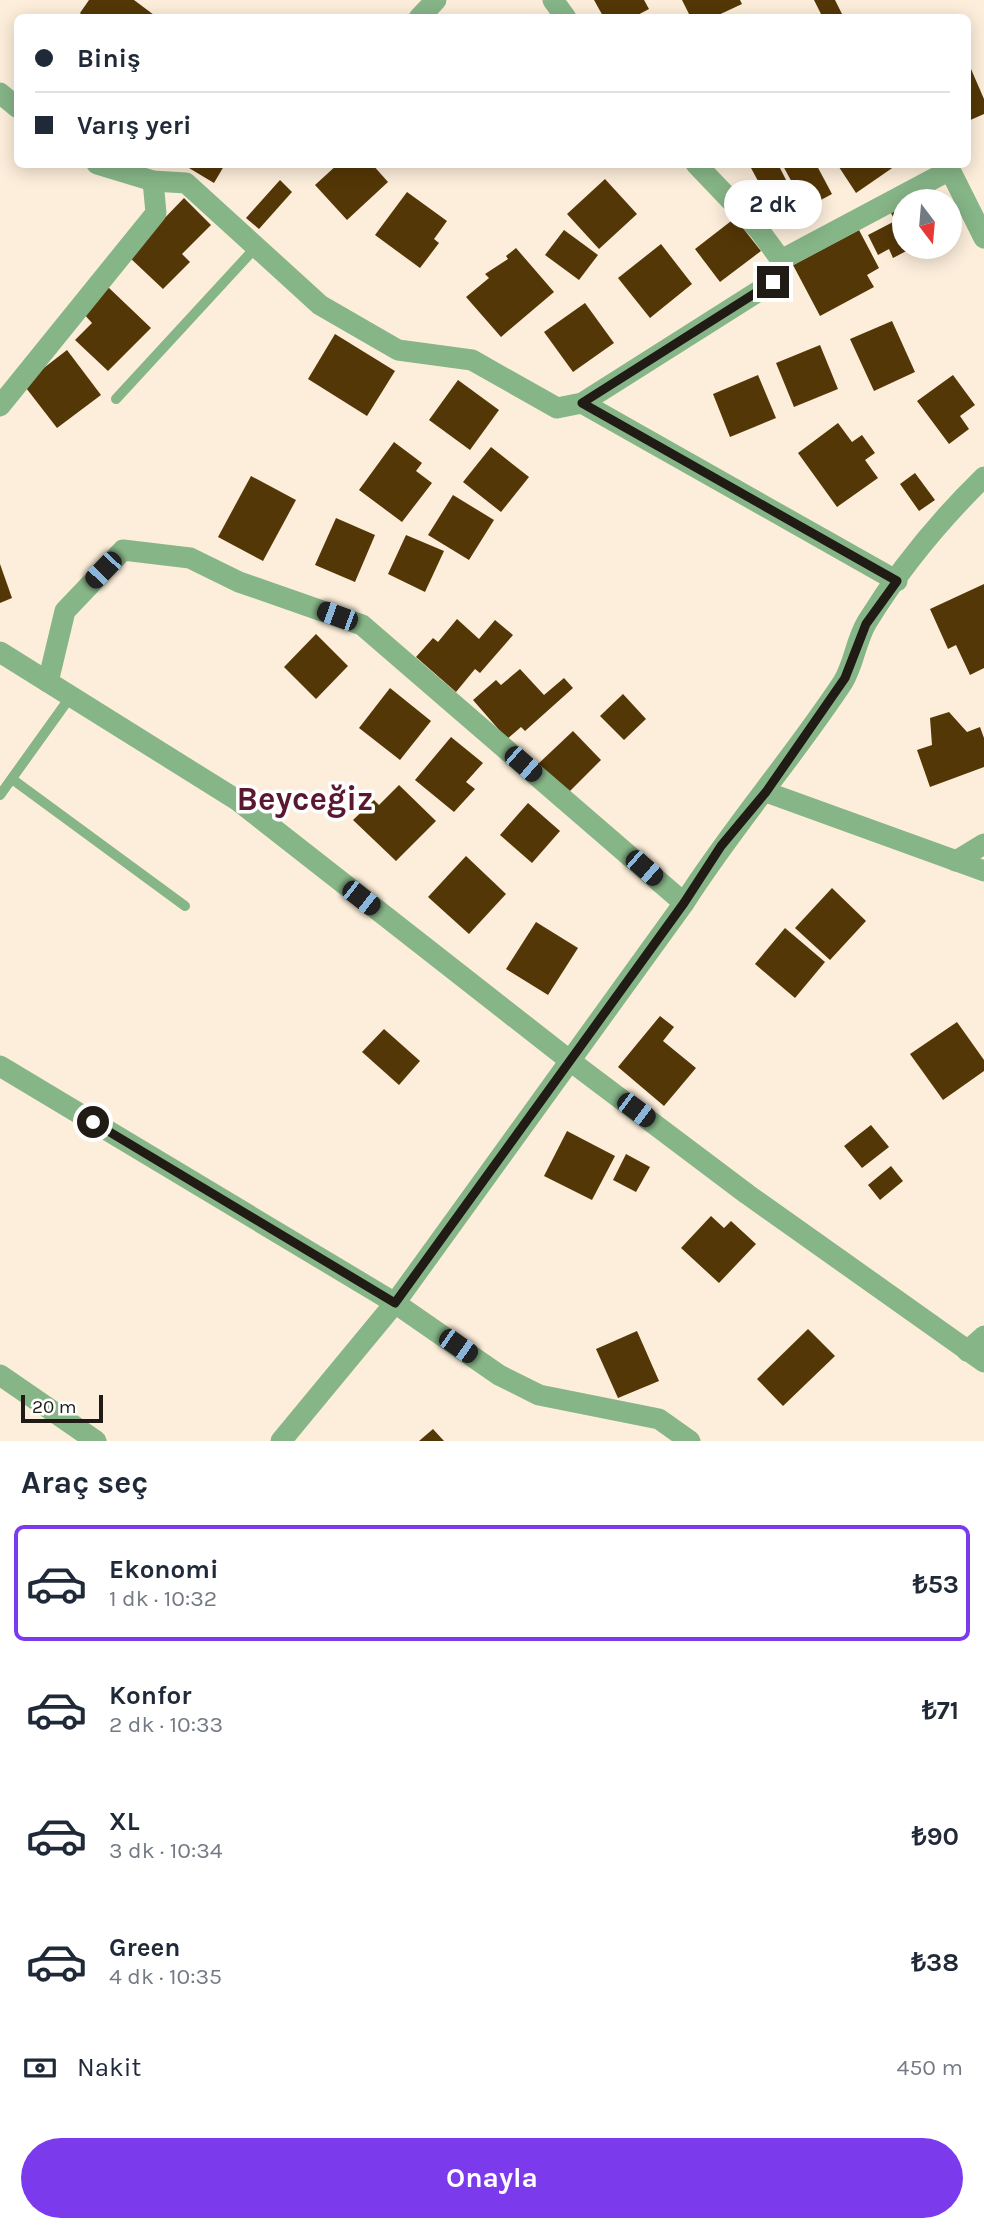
<!DOCTYPE html>
<html lang="tr">
<meta charset="utf-8">
<style>
body{margin:0;font-family:Karla,sans-serif;background:#f6f6f7;color:#1f2937;height:100vh;display:flex;flex-direction:column;font-size:26px;white-space:nowrap}
*{box-sizing:border-box;margin:0}
p{font-size:23px;color:#747a83}
.icon{flex:none;width:38px;height:38px;fill:none;stroke:currentColor;stroke-width:2;stroke-linecap:round;stroke-linejoin:round}
.map{position:relative;height:1441px;overflow:hidden}
.details{display:flex;flex-direction:column;background:#fff;flex:1}
.details>*{flex:none}
.hud{position:absolute;left:14px;top:14px;width:957px;height:154px;border-radius:10px;box-shadow:0 4px 18px #0003;display:grid;align-content:center;height:154px;padding:0 21px;background:#fff}
.needle{width:46px;rotate:164deg}
.buttons{position:absolute;left:892px;top:189px;display:grid;gap:14px}
.buttons a{display:grid;place-items:center;width:70px;height:70px;border-radius:50%;background:#fff;box-shadow:0 4px 18px #0003;font-size:35px}
.scale{position:absolute;left:21px;bottom:18px;width:82px;box-sizing:border-box;padding-left:7px;border:4px solid #201b14;border-top:0;font-size:19px;line-height:24px;white-space:nowrap;color:#201b14;-webkit-text-stroke:5px #fefefe;paint-order:stroke}
.end{position:absolute;width:32px;height:32px;margin:-16px;border:9px solid #201b14;background:#fff;box-shadow:0 0 0 4px #fff}
.from{border-radius:50%}
.bubble{position:absolute;height:49px;border-radius:24px;background:#fff;box-shadow:0 4px 18px #0003;font-size:23px;font-weight:700;line-height:49px;text-align:center}
.car{position:absolute;width:21px;height:42px;margin:-21px -10px;border-radius:9px;box-shadow:0 0 5px 2px #0007;background:linear-gradient(#222 24%,#8ab4d8 0 40%,#222 0 76%,#8ab4d8 0 86%,#222 0)}
.hud b{display:flex;align-items:center;gap:24px;height:66px;font-size:26px}
.hud b+b{border-top:2px solid #e0e1e3}
.hud i{width:18px;height:18px;background:#1f2937}
ul{padding:0;list-style:none}
li{display:flex;align-items:center;gap:21px;height:116px;margin:0 14px 10px;padding:0 7px;border:4px solid transparent;border-radius:10px}
li div{flex:1}
li b{display:block;font-size:26px}
li em{font-style:normal;font-weight:700}
li.current{border-color:#7c3aed}
li>.icon{width:63px;height:63px;stroke-width:1.5}
h2{padding:0 21px;font-size:32px;line-height:84px}
.pay{display:flex;align-items:center;gap:18px;height:77px;padding:0 21px;font-size:26px}
.pay p{margin-inline-start:auto}
.cta{display:flex;gap:14px;margin-top:auto;padding:14px 21px}
.cta a{flex:1;height:80px;border-radius:42px;background:#7c3aed;color:#fff;font-size:28px;font-weight:700;line-height:80px;text-align:center}
.map>svg:first-child{display:block}
.building{fill:#543706}
.lines{fill:none;stroke-linecap:round;stroke-linejoin:round}
.service{stroke:#86b587;stroke-width:10}
.minor{stroke:#86b587;stroke-width:21}
.route{stroke:#201b14;stroke-width:9}
.labels{text-anchor:middle;stroke-width:7;stroke-linejoin:round;paint-order:stroke}
.district-label{font-size:33px;font-weight:bold;fill:#5a1730;stroke:#fefefe}
</style>
<div class="map">
<svg width="984" height="1441" viewBox="0 0 984 1441">
<rect width="100%" height="100%" fill="#fdeedb"/>
<!-- building -->
<g class="building">
<polygon points="89,0 134,0 158,18 85,18 80,13"/>
<polygon points="594,0 644,0 649,9 632,18 604,18"/>
<polygon points="682,0 740,0 742,4 712,18 691,18"/>
<polygon points="814,0 835,0 844,18 823,18"/>
<polygon points="971,69 984,99 984,114 968,121 968,71"/>
<polygon points="191,164 222,164 224,166 214,183 189,168"/>
<polygon points="338,164 372,164 388,182 347,220 315,185"/>
<polygon points="757,164 778,164 792,192 770,203 751,168"/>
<polygon points="782,164 816,164 832,194 806,208"/>
<polygon points="837,164 898,164 856,193"/>
<polygon points="605,179 637,214 599,249 567,214"/>
<polygon points="280,180 292,192 259,229 246,218"/>
<polygon points="407,192 447,221 434,239 439,243 420,268 375,235"/>
<polygon points="184,198 211,225 182,254 190,262 163,289 128,256"/>
<polygon points="905,206 905,247 914,247 893,258 889,249 878,255 868,235 895,221 891,213"/>
<polygon points="735,218 761,251 720,282 695,249"/>
<polygon points="564,230 598,255 579,280 545,255"/>
<polygon points="859,230 879,268 867,275 874,287 820,316 793,265"/>
<polygon points="661,244 692,284 650,318 618,278"/>
<polygon points="516,248 554,292 501,337 466,297 489,278 485,274 508,259 506,256"/>
<polygon points="108,287 151,328 108,371 75,340 92,323 83,313"/>
<polygon points="585,303 614,343 573,372 544,332"/>
<polygon points="892,321 915,372 874,391 850,339"/>
<polygon points="335,334 395,371 367,416 308,379"/>
<polygon points="820,345 838,389 794,407 776,363"/>
<polygon points="67,350 101,395 57,428 23,384"/>
<polygon points="758,375 776,418 730,437 713,394"/>
<polygon points="953,375 975,405 960,416 969,429 949,444 917,401"/>
<polygon points="458,380 499,410 470,450 429,420"/>
<polygon points="838,423 852,442 862,435 875,453 865,460 878,478 837,507 798,453"/>
<polygon points="394,442 422,463 416,471 432,483 402,522 359,490"/>
<polygon points="491,447 529,477 501,512 463,482"/>
<polygon points="915,473 935,500 919,511 900,484"/>
<polygon points="251,476 296,500 263,561 218,537"/>
<polygon points="453,495 494,520 469,560 428,535"/>
<polygon points="336,518 375,535 355,582 315,565"/>
<polygon points="406,535 444,551 425,592 388,574"/>
<polygon points="0,564 12,598 0,603"/>
<polygon points="984,584 984,668 970,675 956,645 948,649 930,609"/>
<polygon points="457,619 479,639 495,620 513,635 480,673 475,669 456,692 416,657 433,638 438,642"/>
<polygon points="316,634 348,666 316,699 284,667"/>
<polygon points="520,669 544,695 564,678 573,688 525,731 521,727 507,739 473,700 496,680 501,685"/>
<polygon points="390,688 431,721 400,760 359,728"/>
<polygon points="623,694 646,719 624,740 600,716"/>
<polygon points="949,712 967,732 980,727 984,738 984,767 930,787 917,750 932,745 930,718"/>
<polygon points="573,731 601,760 566,795 537,765"/>
<polygon points="451,737 483,763 466,782 475,789 454,812 415,780"/>
<polygon points="399,785 436,821 396,861 353,820 374,800 379,805"/>
<polygon points="528,803 560,831 532,863 500,835"/>
<polygon points="466,856 506,894 469,934 428,897"/>
<polygon points="832,888 866,921 830,960 795,928"/>
<polygon points="536,922 578,948 548,995 506,969"/>
<polygon points="785,928 825,962 795,998 755,964"/>
<polygon points="660,1016 674,1027 663,1041 696,1068 664,1106 618,1067"/>
<polygon points="957,1022 984,1060 984,1071 943,1100 910,1054"/>
<polygon points="384,1029 420,1061 399,1085 362,1052"/>
<polygon points="871,1125 889,1147 862,1168 844,1146"/>
<polygon points="567,1131 615,1156 592,1200 544,1176"/>
<polygon points="626,1154 650,1167 636,1192 613,1180"/>
<polygon points="891,1166 903,1181 880,1200 868,1185"/>
<polygon points="711,1216 724,1228 731,1221 756,1244 719,1283 681,1248"/>
<polygon points="808,1329 835,1356 783,1406 757,1379"/>
<polygon points="637,1331 659,1381 618,1398 596,1349"/>
<polygon points="433,1429 444,1441 419,1441"/>
</g>
<g class="lines">
<!-- service -->
<g class="service">
<polyline points="116,399 256,247"/>
<polyline points="12,779 185,906"/>
<polyline points="0,795 71,696"/>
</g>
<!-- minor -->
<g class="minor">
<polyline points="553,0 566,18"/>
<polyline points="419,18 436,0"/>
<polyline points="0,93 18,108"/>
<polyline points="97,164 153,181 186,183 320,305 398,350 472,360 557,408 582,403 773,282 781,260 759,230 696,164"/>
<polyline points="781,260 950,170 984,238"/>
<polyline points="582,403 897,581"/>
<polyline points="0,406 156,213 153,181"/>
<polyline points="0,652 237,800 569,1060 747,1194 984,1362"/>
<polyline points="48,682 65,611 123,550 190,558 239,582 362,625 684,903"/>
<polyline points="766,792 984,871"/>
<polyline points="956,861 984,844"/>
<polyline points="0,1066 395,1303 499,1375 539,1395 659,1419 690,1441"/>
<polyline points="967,1351 984,1336"/>
<polyline points="0,1375 96,1441"/>
<path d="M281,1441L395,1303L684,903C733,826 793,758 843,682C854,664 856,640 867,622C899,570 940,520 984,477"/>
</g>
</g>
<g class="lines">
<!-- route -->
<polyline class="route" points="93,1122 395,1303 684,903 721,846 766,792 845,678 866,624 897,581 582,403 773,282"/>
</g>
<g class="labels">
<!-- district labels -->
<g class="district-label">
<text x="305" y="810">Beyceğiz</text>
</g>
</g>
</svg>
<div class="buttons">
<a><svg class="needle" viewBox="-14 -14 28 28"><path d="M0-13l5 13h-10z" fill="#e53935"/><path d="M0 13l5-13h-10z" fill="#747a83"/></svg></a>
</div>
<div class="scale">20 m</div>
<i class="end from" style="left:93px;top:1122px"></i>
<i class="end" style="left:773px;top:282px"></i>
<div class="bubble" style="left:724px;top:180px;width:98px">2 dk</div>
<i class="car" style="left:103px;top:570px;rotate:224deg"></i>
<i class="car" style="left:337px;top:616px;rotate:290deg"></i>
<i class="car" style="left:523px;top:764px;rotate:131deg"></i>
<i class="car" style="left:644px;top:868px;rotate:131deg"></i>
<i class="car" style="left:361px;top:898px;rotate:128deg"></i>
<i class="car" style="left:636px;top:1110px;rotate:127deg"></i>
<i class="car" style="left:458px;top:1346px;rotate:125deg"></i>
<div class="hud">
<b><i class="from"></i>Biniş</b>
<b><i></i>Varış yeri</b>
</div>
</div>
<section class="details">
<h2>Araç seç</h2>
<ul>
<li class="current"><svg class="icon" aria-label="car" viewBox="0 0 24 24"><path d="M5 17H2v-5l4-1 3-4h7l3 4 3 1v5h-3M9 17h6M6 11h13"/><circle cx="7" cy="17" r="2"/><circle cx="17" cy="17" r="2"/></svg><div><b>Ekonomi</b><p>1 dk · 10:32</p></div><em>₺53</em></li>
<li><svg class="icon" aria-label="car" viewBox="0 0 24 24"><path d="M5 17H2v-5l4-1 3-4h7l3 4 3 1v5h-3M9 17h6M6 11h13"/><circle cx="7" cy="17" r="2"/><circle cx="17" cy="17" r="2"/></svg><div><b>Konfor</b><p>2 dk · 10:33</p></div><em>₺71</em></li>
<li><svg class="icon" aria-label="car" viewBox="0 0 24 24"><path d="M5 17H2v-5l4-1 3-4h7l3 4 3 1v5h-3M9 17h6M6 11h13"/><circle cx="7" cy="17" r="2"/><circle cx="17" cy="17" r="2"/></svg><div><b>XL</b><p>3 dk · 10:34</p></div><em>₺90</em></li>
<li><svg class="icon" aria-label="car" viewBox="0 0 24 24"><path d="M5 17H2v-5l4-1 3-4h7l3 4 3 1v5h-3M9 17h6M6 11h13"/><circle cx="7" cy="17" r="2"/><circle cx="17" cy="17" r="2"/></svg><div><b>Green</b><p>4 dk · 10:35</p></div><em>₺38</em></li>
</ul>
<div class="pay"><svg class="icon" aria-label="cash" viewBox="0 0 24 24"><path d="M3 7h18v10H3z"/><circle cx="12" cy="12" r="2"/></svg>Nakit<p>450 m</p></div>
<div class="cta"><a>Onayla</a></div>
</section>
